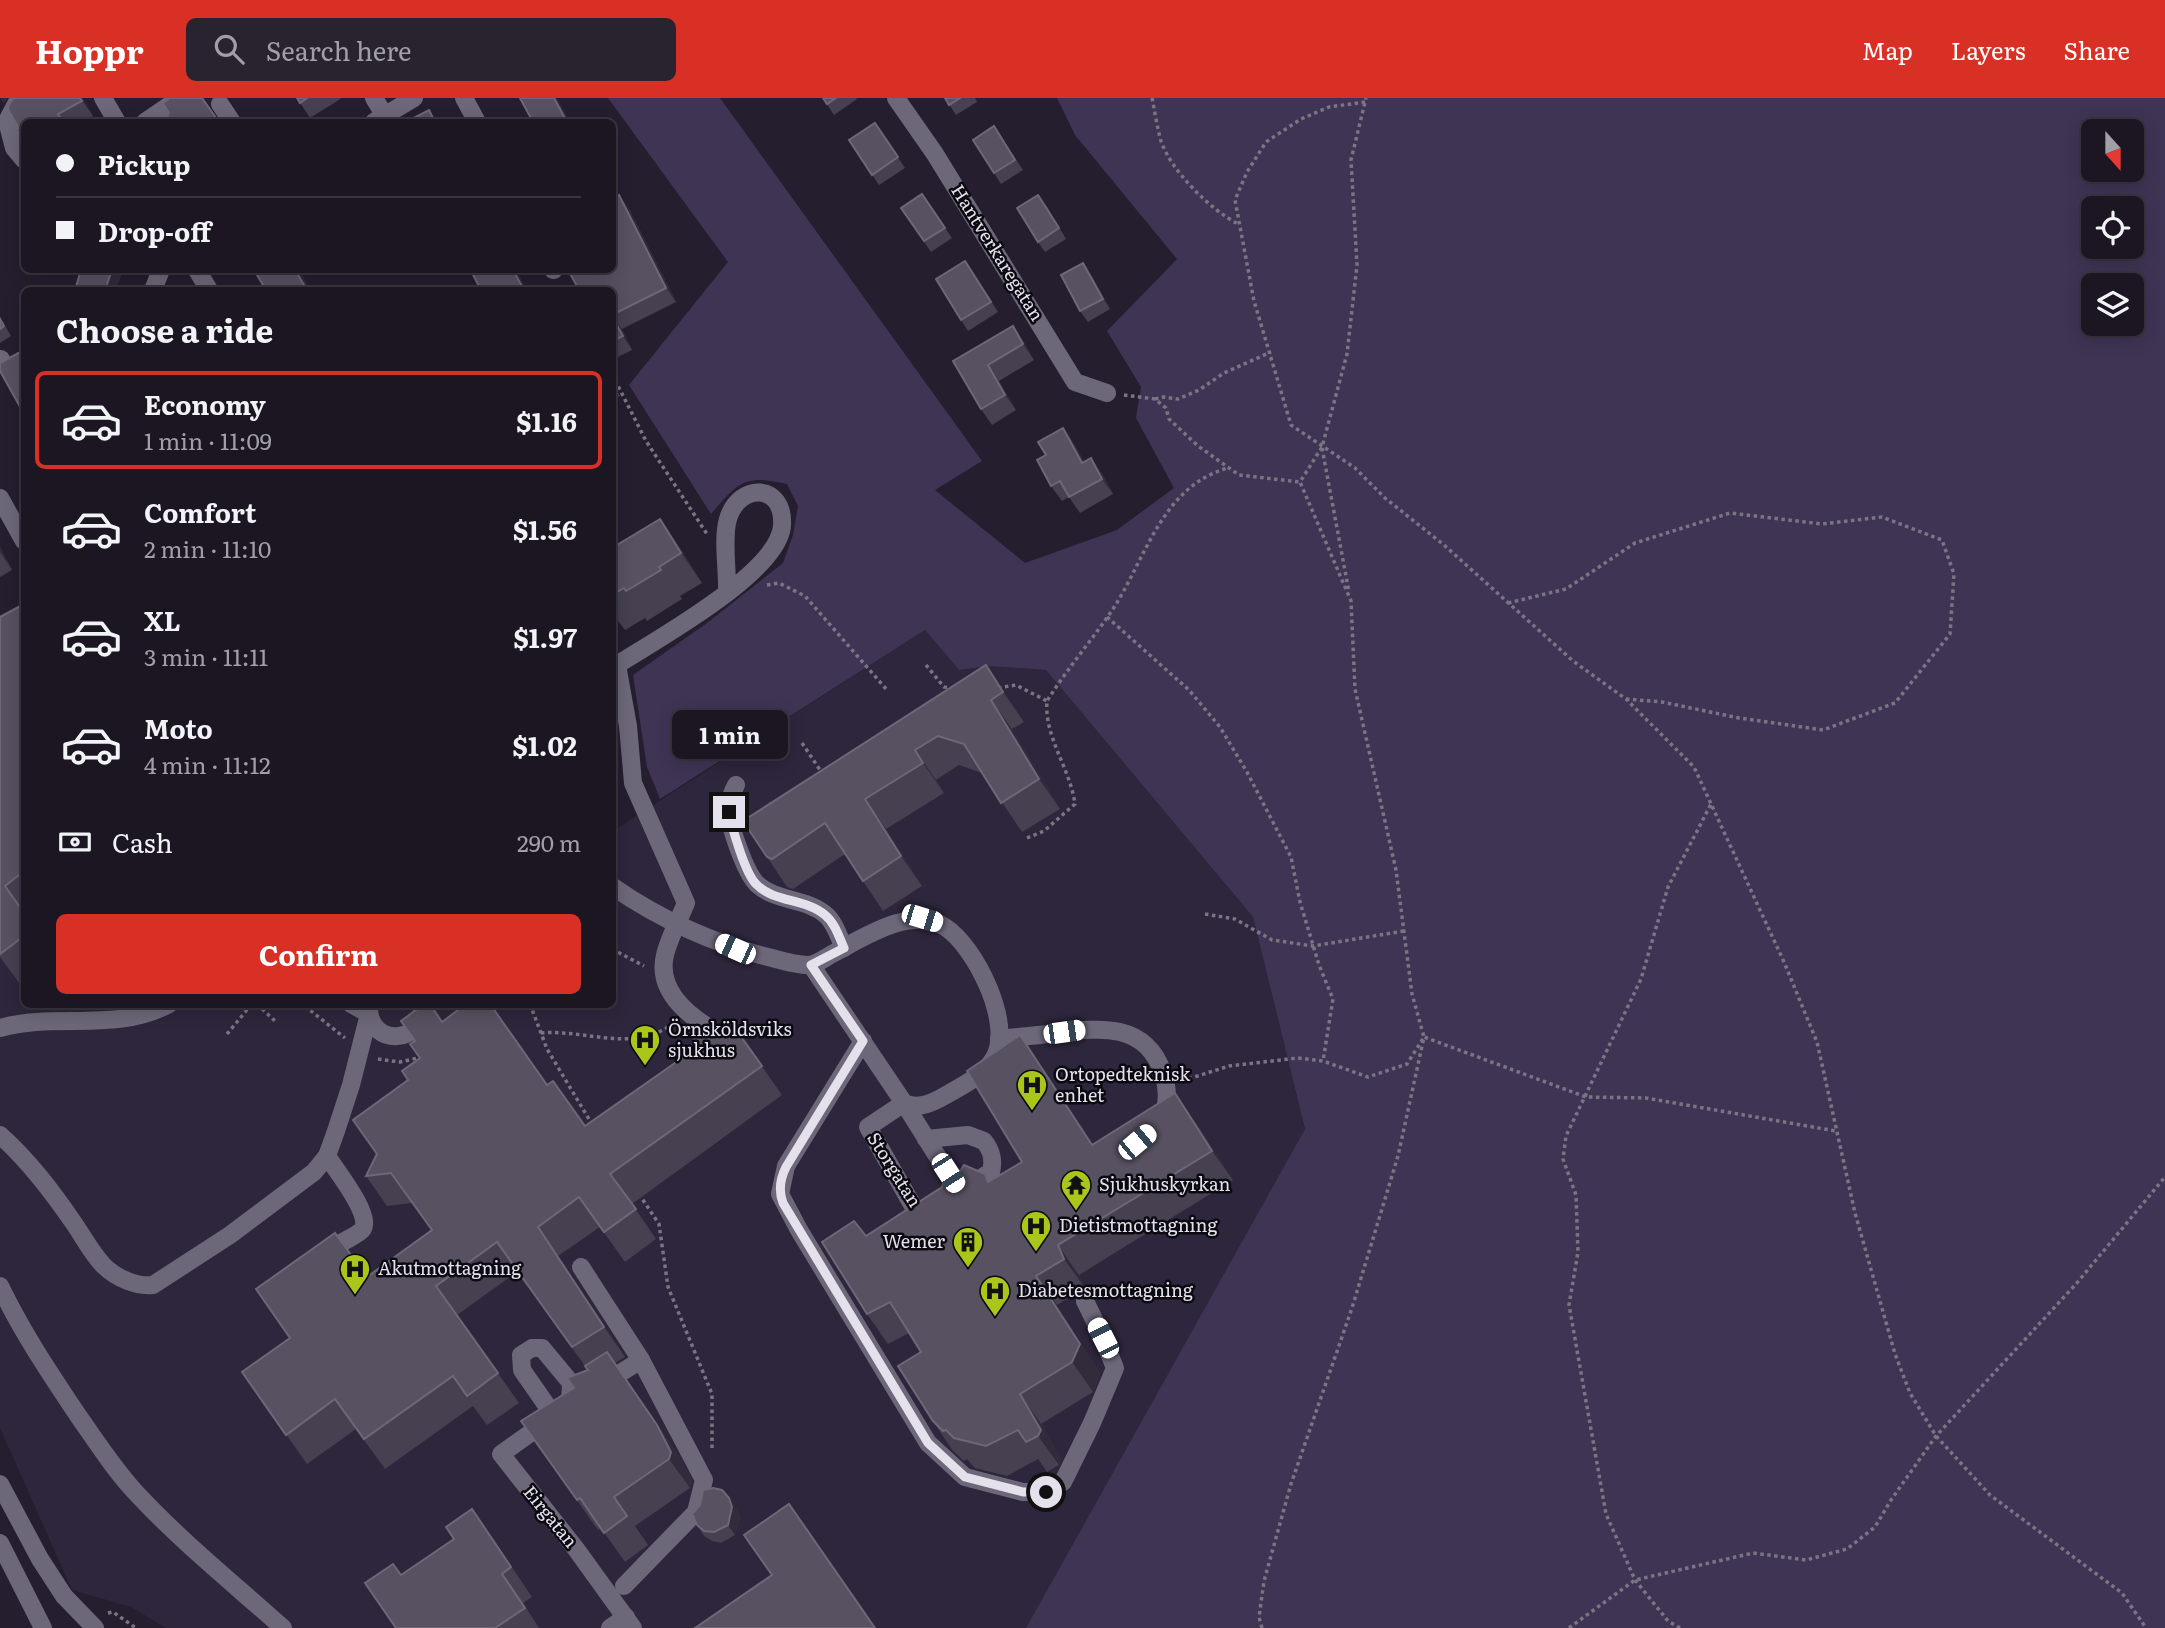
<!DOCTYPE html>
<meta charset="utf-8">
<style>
body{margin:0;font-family:Literata,serif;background:#28232f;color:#f1f3f6;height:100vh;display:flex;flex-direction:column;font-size:26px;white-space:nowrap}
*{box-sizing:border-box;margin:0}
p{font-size:23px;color:#a09fa5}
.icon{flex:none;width:38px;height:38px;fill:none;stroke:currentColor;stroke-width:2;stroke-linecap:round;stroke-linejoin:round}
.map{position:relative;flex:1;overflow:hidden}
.details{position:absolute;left:21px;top:189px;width:595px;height:721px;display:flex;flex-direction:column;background:#1b1622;border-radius:10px;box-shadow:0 4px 18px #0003,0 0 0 2px #393540}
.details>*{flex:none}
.hud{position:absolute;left:21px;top:21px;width:595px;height:154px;border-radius:10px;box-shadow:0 4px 18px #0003,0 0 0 2px #393540;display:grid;align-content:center;height:154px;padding:0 35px;background:#1b1622}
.needle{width:46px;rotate:159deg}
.tools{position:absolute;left:2081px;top:21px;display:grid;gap:14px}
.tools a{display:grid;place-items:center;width:63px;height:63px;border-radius:10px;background:#1b1622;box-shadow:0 4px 18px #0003,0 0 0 2px #393540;font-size:35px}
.end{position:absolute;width:32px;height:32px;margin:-16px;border:9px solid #e4e1ec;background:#111;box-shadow:0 0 0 4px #111}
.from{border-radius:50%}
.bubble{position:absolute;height:49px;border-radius:10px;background:#1b1622;box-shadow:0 4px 18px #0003,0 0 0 2px #393540;font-size:23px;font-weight:700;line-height:49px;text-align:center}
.car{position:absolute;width:21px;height:42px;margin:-21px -10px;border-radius:9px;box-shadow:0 0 5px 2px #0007;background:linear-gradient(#fff 24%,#345 0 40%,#fff 0 76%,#345 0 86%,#fff 0)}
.hud b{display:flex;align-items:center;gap:24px;height:66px;font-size:26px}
.hud b+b{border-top:2px solid #393540}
.hud i{width:18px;height:18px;background:#f1f3f6}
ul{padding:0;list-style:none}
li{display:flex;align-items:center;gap:21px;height:98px;margin:0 14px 10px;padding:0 21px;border:4px solid transparent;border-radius:10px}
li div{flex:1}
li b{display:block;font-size:26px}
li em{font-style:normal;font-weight:700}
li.on{border-color:#d93025}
li>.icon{width:63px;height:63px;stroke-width:1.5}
h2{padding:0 35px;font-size:32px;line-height:84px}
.pay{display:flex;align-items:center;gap:18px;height:77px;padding:0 35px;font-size:26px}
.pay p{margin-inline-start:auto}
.button{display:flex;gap:14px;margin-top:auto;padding:14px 35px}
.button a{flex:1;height:80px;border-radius:10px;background:#d93025;color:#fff;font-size:28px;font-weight:700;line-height:80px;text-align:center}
header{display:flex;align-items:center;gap:42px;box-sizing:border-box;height:98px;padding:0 35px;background:#d93025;color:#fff}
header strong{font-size:33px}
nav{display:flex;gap:38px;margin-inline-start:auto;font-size:24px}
.search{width:490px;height:63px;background:#28232f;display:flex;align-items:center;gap:18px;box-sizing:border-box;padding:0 24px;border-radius:10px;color:#a09fa5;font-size:26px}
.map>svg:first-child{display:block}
.built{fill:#2e263c}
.green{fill:#403455;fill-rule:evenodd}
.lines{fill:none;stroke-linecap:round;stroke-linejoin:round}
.path{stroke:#7a7583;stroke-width:3.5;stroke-dasharray:3.5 3.5;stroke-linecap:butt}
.minor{stroke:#6d6879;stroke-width:18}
.wall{fill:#464051}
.shaded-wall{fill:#312b3c}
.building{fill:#575161;stroke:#6d6877;stroke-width:2}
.route{stroke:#e4e1ec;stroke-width:9}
.labels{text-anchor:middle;stroke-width:5;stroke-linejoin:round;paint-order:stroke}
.street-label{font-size:18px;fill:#e4e1ec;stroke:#0c0a11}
.poi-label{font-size:18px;fill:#e4e1ec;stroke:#0c0a11;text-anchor:start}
</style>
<header>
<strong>Hoppr</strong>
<div class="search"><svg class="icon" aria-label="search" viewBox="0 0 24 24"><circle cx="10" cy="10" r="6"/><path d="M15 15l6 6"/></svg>Search here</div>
<nav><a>Map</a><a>Layers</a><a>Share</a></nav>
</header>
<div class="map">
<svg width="2165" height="1530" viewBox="0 0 2165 1530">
<rect width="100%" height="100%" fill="#241e2e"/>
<!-- built -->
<polygon class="built" points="925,532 959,572 990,568 1046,572 1253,819 1305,1031 1026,1530 166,1530 131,1509 72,1492 0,1330 0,549 24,538 24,906 612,906 613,733"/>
<!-- green -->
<path class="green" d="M608,0H720L982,363L935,392L1025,465L1117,432L1174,390L1136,320L1141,289L1107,233L1177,161L1075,37L1057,0H2165V1530H1026L1305,1031L1253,819L1046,572L990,568L959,572L925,532L660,701L647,669L633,577L707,525L783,465L793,437L798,408L787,386C744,376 738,385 711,416L629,287L728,164ZM2093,33H2132V72H2093ZM2093,110H2132V149H2093ZM2093,187H2132V226H2093Z"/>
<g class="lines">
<!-- path -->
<g class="path">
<path d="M1152,0C1155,14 1157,29 1161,43C1171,73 1211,112 1238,126"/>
<polyline points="1365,4 1329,9 1301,21 1266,44 1247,74 1235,102 1254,203 1291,327 1355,370 1385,400 1444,447 1573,563 1626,601 1694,669 1784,864 1817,944 1855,1115 1895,1256 1910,1295 1936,1338 1990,1397 2122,1495 2146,1530"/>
<polyline points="612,276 646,343 707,436"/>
<polyline points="1124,297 1155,301 1166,310 1169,321 1198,348 1239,377 1300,384"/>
<polyline points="1155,301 1164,299 1178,301 1199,292 1224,275 1271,254"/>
<polyline points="1322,350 1349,494"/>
<polyline points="767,487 779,485 805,498 887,592"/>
<polyline points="1508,505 1566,491 1635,445 1730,415 1822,426 1882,419 1942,442 1954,476 1950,536 1895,605 1823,632 1739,620 1662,604 1626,601"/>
<polyline points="1107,519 1189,592 1220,629 1247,674 1291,759 1300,804 1319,867 1333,901 1323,963"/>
<polyline points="926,567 944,589 952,590"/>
<polyline points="998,590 1016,587 1047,603"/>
<polyline points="802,645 822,675"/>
<path d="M1027,740L1044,733L1075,706C1070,670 1044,639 1047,603C1067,571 1092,542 1113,511C1146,460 1162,388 1228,370"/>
<polyline points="1205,816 1235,821 1272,842 1313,848 1404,833"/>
<polyline points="612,851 644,868"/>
<polyline points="257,906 276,924"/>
<polyline points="298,906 311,913 345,940"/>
<polyline points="530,906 547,951 592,1026"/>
<path d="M541,935C586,931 633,956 674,925"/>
<polyline points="227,936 246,913 249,906"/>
<polyline points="378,961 400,964 422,959"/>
<polyline points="1182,983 1229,968 1298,960 1323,963 1368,979 1407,966 1424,939 1412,896 1396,772 1355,591 1351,503 1300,384 1322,349 1347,256 1357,167 1351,62 1366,0"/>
<polyline points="639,1096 659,1126 668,1189 712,1296 712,1353"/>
<polyline points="108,1515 113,1514 136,1530"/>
<polyline points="1262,1530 1259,1519 1264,1483 1291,1386 1352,1210 1398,1058 1424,939 1586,999 1646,1000 1836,1033"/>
<polyline points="1569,1530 1635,1482 1753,1455 1806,1462 1847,1451 1875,1429 1891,1402 1936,1338 2076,1186 2165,1079"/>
<polyline points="1680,1530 1668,1523 1635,1482 1606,1416 1569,1207 1578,1154 1576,1097 1563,1061 1566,1038 1641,881 1668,789 1711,706"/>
</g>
<!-- minor -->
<g class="minor">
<polyline points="24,0 16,6 7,23 14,50 24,62"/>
<polyline points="103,0 117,24"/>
<polyline points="374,0 385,18"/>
<polyline points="464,0 477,24"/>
<polyline points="896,0 935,56 1075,284 1107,295"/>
<polyline points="220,6 232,24"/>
<polyline points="145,24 180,0"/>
<polyline points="374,24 414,0"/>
<polyline points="197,172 209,192"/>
<polyline points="553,172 554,172"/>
<polyline points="153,192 161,172"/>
<polyline points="0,261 1,261"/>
<polyline points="0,400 24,443"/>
<path d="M617,567L628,628L633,685L686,805C679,822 669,840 665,857C657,890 684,914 708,929"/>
<path d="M612,570C652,544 778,476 782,428C785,385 739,384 728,421C722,441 728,473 727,495"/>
<path d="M736,687C731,696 729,702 729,712C729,728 746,777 758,787C777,804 807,800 826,817C835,825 839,839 844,850"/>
<path d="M612,788C659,821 716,847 772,860C783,863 797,867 808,867C816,867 825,860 832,856C863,840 911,807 945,829C975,848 1014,926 994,960C984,977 965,986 948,996C934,1004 920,1012 904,1005L811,867"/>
<path d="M369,911C370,949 426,947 422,906"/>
<path d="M0,930C56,914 116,935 169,906"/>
<path d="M999,941C1015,939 1032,938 1048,936C1093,931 1144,920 1163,975C1168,990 1169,1008 1160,1021"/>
<polyline points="863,943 786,1068 780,1096 799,1132 928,1345 965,1379 1023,1394 1046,1394 1063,1384 1092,1325 1115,1270 1103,1240 1085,1203"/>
<path d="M0,1037C29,1063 51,1092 73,1124C83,1138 92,1156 104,1168C116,1180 137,1189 153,1187L230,1137L314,1074L327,1058L336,1033L351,987L369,916L351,906"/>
<path d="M926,1041L968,1037L984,1043C992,1053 994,1062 991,1074L966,1089"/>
<path d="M327,1058C335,1071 374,1119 362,1132C356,1138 345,1142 338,1147"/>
<polyline points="929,1109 917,1115 868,1029 904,1005 959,1093"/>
<polyline points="581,1169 641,1262 704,1382 696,1414 624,1488"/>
<path d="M0,1188C22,1234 49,1274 77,1316C96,1343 115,1373 138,1397C183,1445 234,1486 283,1530"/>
<polyline points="603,1286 641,1262"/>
<polyline points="554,1318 522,1272 521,1257 532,1250 542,1250 571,1285 570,1307 501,1356 576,1451 633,1530"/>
<polyline points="0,1386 40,1461 64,1498 95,1530"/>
<polyline points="0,1445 43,1530"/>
<polyline points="610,1530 626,1519"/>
</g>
</g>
<!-- wall -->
<g class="wall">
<polygon points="82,0 93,18 82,24 24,24"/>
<polygon points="297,0 342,0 310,20"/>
<polygon points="823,0 856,0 857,1 834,17"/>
<polygon points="945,0 975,0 977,4 956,17"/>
<polygon points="875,25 905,70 879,87 849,42"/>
<polygon points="994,28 1023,72 1001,86 994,75"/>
<polygon points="922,96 952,140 931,154 901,110"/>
<polygon points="1046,107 1066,141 1045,154 1038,144"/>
<polygon points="629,111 676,204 622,231 632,252 616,260 612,256 612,192"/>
<polygon points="965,163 998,214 968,233 961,222"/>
<polygon points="1090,175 1110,211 1088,224 1080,213"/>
<polygon points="0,219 11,238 0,245"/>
<polygon points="1023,243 1034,262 999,283 1016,312 992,327 981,311 953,263"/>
<polygon points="612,284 620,298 612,302"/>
<polygon points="1063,330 1074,346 1084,364 1102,375 1113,396 1080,415 1069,399 1062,403 1051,388 1046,357"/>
<polygon points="660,421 680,450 702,485 680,498 682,501 647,523 645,520 625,532 612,515 612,450"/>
<polygon points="0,449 12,472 0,479"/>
<polygon points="24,506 24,883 20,886 0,859 0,562"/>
<polygon points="986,567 1024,624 1012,631 1060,711 1022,734 982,675 959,667 936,682 944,695 886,731 922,788 883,813 845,756 793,791 787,789 767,759"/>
<polygon points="442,924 547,987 585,1028 732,926 782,997 632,1106 656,1141 625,1164 600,1129 558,1158 625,1259 615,1265 678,1357 692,1383 690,1390 635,1428 648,1447 625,1464 601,1430 598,1432 521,1323 574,1290 588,1272 517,1174 457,1217 519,1305 487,1327 473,1308 385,1371 356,1331 307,1366 242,1274 290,1240 367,1179 432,1133 412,1105 387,1108 366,1078 408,982 420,960"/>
<polygon points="1020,937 1093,1046 1196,1025 1233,1082 1079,1177 1085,1190 1057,1207 1100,1276 1093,1294 1041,1326 1061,1361 1059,1367 1047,1374 1038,1361 1007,1378 975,1370 967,1361 964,1363 953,1353 933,1323 921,1254 909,1235 888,1246 867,1216 866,1138 990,1083 1022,1064"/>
<polygon points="736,1410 740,1420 735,1437 721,1445 712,1443 704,1438 697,1427"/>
<polygon points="493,1441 532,1499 523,1505 539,1530 396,1530 401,1477"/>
</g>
<!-- shaded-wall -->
<g class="shaded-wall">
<polygon points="0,0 8,0 4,5"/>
<polygon points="80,0 82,0 93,18"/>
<polygon points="554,0 557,0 570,24 567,24"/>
<polygon points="619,97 629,111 676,204 666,190"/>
<polygon points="1083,165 1090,175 1110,211 1103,201"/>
<polygon points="112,172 118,172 122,176 116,192 105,192"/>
<polygon points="295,172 299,172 311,192 307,192"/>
<polygon points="513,172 516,172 527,192 524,192"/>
<polygon points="612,218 622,231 632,252 623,238"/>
<polygon points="1013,228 1023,243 1034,262 1023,246"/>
<polygon points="988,267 999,283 1016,312 1005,297"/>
<polygon points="1063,330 1074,346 1093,380 1082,365"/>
<polygon points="1091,360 1102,375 1113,396 1102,381"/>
<polygon points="660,421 680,450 702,485 681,455"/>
<polygon points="0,449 12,472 0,454"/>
<polygon points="986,567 1024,624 1003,594"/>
<polygon points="991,602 1012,631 1060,711 1039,681"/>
<polygon points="915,652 936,682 944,695 923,665"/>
<polygon points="865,701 886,731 922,788 901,758"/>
<polygon points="1020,937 1041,967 1113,1076 1092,1047"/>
<polygon points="1175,995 1196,1025 1233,1082 1212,1053"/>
<polygon points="538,1129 558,1158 625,1259 604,1229"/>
<polygon points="1058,1147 1079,1177 1085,1190 1064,1161"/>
<polygon points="1036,1178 1057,1207 1100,1276 1093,1294 1072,1264"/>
<polygon points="607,1254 678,1357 692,1383 690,1390 669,1361"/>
<polygon points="1020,1296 1041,1326 1061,1361 1059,1367 1038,1338"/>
<polygon points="729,1400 736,1410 740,1420 735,1437 728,1427"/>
</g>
<!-- building -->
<g class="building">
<polygon points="13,0 80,0 82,3 58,16 63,24 24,24 24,39 9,13 8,9"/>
<polygon points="170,0 202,0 219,24 172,24 167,17 169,15 163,5"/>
<polygon points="297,0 307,0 300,5"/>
<polygon points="520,0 554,0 567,24 533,24"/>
<polygon points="823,0 836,0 827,6"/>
<polygon points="945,0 960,0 949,7"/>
<polygon points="429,12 435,24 406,24"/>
<polygon points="875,25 898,59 872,77 849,42"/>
<polygon points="994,28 1015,62 994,75 973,42"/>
<polygon points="922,96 945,130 924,143 901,110"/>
<polygon points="619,97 666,190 612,217 612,192 579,192 568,172 612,172 612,101"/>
<polygon points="1038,97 1059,130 1038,144 1017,110"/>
<polygon points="965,163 991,204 961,222 936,181"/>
<polygon points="1083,165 1103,201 1080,213 1061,177"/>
<polygon points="81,172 112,172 105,192 75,192"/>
<polygon points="254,172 295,172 307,192 266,192"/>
<polygon points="474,172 513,172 524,192 481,192 471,173"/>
<polygon points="612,218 623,238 612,243"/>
<polygon points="0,221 4,228 0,231"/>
<polygon points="1013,228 1023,246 988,267 1005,297 981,311 953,263"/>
<polygon points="24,252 24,316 0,273 0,265"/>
<polygon points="1063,330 1082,365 1091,360 1102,381 1069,399 1060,383 1051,388 1037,362 1046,357 1038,344"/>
<polygon points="660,421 681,455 659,469 661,472 626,493 624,490 612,497 612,450"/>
<polygon points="24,506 24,773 5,788 24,815 24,838 0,856 0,519"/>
<polygon points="986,567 1003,594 991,602 1039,681 1001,705 964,646 938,638 915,652 923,665 865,701 901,758 863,783 825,725 772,761 767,759 743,723"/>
<polygon points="424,906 430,906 442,924 466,906 490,906 547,987 553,983 585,1028 692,953 692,945 697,936 706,935 713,939 732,926 762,968 610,1076 636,1111 604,1134 579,1099 538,1129 604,1229 572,1249 497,1144 436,1188 498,1275 467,1298 453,1278 364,1341 335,1301 286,1337 242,1274 290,1240 256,1191 335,1135 367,1179 432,1132 391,1075 366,1078 377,1056 353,1022 408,982 402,973 420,960 410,946 415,943 401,923"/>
<polygon points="1020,937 1092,1047 1175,995 1212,1053 1058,1147 1064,1161 1036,1178 1080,1246 1072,1264 1020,1296 1041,1332 1038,1338 1026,1344 1018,1332 986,1348 954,1340 946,1332 943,1333 933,1323 898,1268 921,1254 890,1204 867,1216 822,1144 854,1123 866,1138 942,1089 945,1080 951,1075 960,1073 964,1067 985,1076 988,1084 1022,1064 967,973"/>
<polygon points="607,1254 657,1327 671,1354 669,1361 614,1399 627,1418 604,1435 580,1400 577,1402 521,1323 574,1290 567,1280 588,1272 585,1268"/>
<polygon points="713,1390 722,1392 729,1400 732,1409 728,1427 714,1434 704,1433 697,1427 692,1416 700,1407 703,1392"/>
<polygon points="789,1406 875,1530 695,1530 772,1477 744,1437"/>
<polygon points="472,1411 511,1469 502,1476 525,1510 495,1530 396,1530 365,1485 393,1466 401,1477 454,1441 446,1429"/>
</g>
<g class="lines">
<!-- route -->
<path class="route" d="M729,714C732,730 745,775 756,786C774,805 805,800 825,817C835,825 839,839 844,850L811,867L863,943L786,1069C780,1081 778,1092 783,1105L928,1345L965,1379L1023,1394H1046"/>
</g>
<!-- icons -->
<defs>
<g id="hospital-pin" transform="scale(1.575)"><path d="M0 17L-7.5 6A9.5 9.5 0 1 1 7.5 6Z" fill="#aac719" stroke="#0c0a11"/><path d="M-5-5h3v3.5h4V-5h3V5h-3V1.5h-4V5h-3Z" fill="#111"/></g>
<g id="temple-pin" transform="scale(1.575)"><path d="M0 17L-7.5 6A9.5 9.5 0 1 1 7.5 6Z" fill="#aac719" stroke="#0c0a11"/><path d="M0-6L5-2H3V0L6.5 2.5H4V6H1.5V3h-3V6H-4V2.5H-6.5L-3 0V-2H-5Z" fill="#111"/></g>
<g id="building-pin" transform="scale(1.575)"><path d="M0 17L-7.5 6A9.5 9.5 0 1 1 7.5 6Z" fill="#aac719" stroke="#0c0a11"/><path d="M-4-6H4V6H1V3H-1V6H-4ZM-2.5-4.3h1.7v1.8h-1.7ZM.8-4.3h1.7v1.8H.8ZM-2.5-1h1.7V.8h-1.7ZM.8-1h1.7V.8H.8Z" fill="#111"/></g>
</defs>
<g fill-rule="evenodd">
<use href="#hospital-pin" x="645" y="942"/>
<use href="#hospital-pin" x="1032" y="987"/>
<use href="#temple-pin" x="1076" y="1087"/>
<use href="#hospital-pin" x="1036" y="1128"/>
<use href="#building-pin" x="968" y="1144"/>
<use href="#hospital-pin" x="355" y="1171"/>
<use href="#hospital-pin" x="995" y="1193"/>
</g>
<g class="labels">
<!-- street labels -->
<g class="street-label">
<text transform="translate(997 155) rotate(58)" y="6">Hantverkaregatan</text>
<text transform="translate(894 1072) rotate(58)" y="6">Storgatan</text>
<text transform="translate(550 1419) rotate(51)" y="6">Eirgatan</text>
</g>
<!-- poi labels -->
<g class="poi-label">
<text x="668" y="938">Örnsköldsviks<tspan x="668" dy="21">sjukhus</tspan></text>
<text x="1055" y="983">Ortopedteknisk<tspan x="1055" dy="21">enhet</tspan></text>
<text x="1099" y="1093">Sjukhuskyrkan</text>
<text x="1059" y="1134">Dietistmottagning</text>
<text x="945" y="1150" text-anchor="end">Wemer</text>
<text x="378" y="1177">Akutmottagning</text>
<text x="1018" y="1199">Diabetesmottagning</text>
</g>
</g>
</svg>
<div class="tools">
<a><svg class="needle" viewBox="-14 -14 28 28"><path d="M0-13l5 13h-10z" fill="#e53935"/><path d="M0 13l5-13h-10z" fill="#a09fa5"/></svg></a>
<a><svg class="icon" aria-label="locate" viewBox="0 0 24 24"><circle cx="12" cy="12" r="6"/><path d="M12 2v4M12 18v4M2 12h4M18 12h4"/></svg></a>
<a><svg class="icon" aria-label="layers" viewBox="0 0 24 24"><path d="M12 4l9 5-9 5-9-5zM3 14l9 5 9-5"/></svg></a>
</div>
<i class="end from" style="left:1046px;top:1394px"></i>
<i class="end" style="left:729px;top:714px"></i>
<div class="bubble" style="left:672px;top:612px;width:116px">1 min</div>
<i class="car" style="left:922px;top:820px;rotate:107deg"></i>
<i class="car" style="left:735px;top:851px;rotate:294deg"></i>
<i class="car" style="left:1064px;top:934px;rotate:82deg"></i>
<i class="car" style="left:1137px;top:1044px;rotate:50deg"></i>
<i class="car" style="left:948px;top:1075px;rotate:147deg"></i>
<i class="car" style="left:1103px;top:1240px;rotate:333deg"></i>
<div class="hud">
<b><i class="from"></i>Pickup</b>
<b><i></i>Drop-off</b>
</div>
<section class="details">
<h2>Choose a ride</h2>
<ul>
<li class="on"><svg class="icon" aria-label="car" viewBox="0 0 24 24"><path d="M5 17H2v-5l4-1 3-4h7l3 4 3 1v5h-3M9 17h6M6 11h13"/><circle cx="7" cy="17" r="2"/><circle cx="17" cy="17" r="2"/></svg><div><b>Economy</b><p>1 min · 11:09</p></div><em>$1.16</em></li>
<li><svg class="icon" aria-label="car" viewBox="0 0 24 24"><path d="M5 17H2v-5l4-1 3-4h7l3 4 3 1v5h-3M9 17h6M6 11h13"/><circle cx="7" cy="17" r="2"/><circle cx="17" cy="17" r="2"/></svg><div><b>Comfort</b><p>2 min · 11:10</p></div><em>$1.56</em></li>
<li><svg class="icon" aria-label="car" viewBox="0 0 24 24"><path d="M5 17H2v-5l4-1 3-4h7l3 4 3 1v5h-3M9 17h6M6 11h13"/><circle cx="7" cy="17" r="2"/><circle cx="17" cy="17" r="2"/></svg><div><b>XL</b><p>3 min · 11:11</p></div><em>$1.97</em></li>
<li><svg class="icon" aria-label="car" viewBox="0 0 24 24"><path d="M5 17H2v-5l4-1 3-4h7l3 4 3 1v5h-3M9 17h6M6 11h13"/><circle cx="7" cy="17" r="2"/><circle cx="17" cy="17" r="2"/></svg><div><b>Moto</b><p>4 min · 11:12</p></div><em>$1.02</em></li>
</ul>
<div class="pay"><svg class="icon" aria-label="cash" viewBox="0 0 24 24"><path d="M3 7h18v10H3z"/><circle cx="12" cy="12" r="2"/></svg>Cash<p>290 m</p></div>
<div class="button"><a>Confirm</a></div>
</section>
</div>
